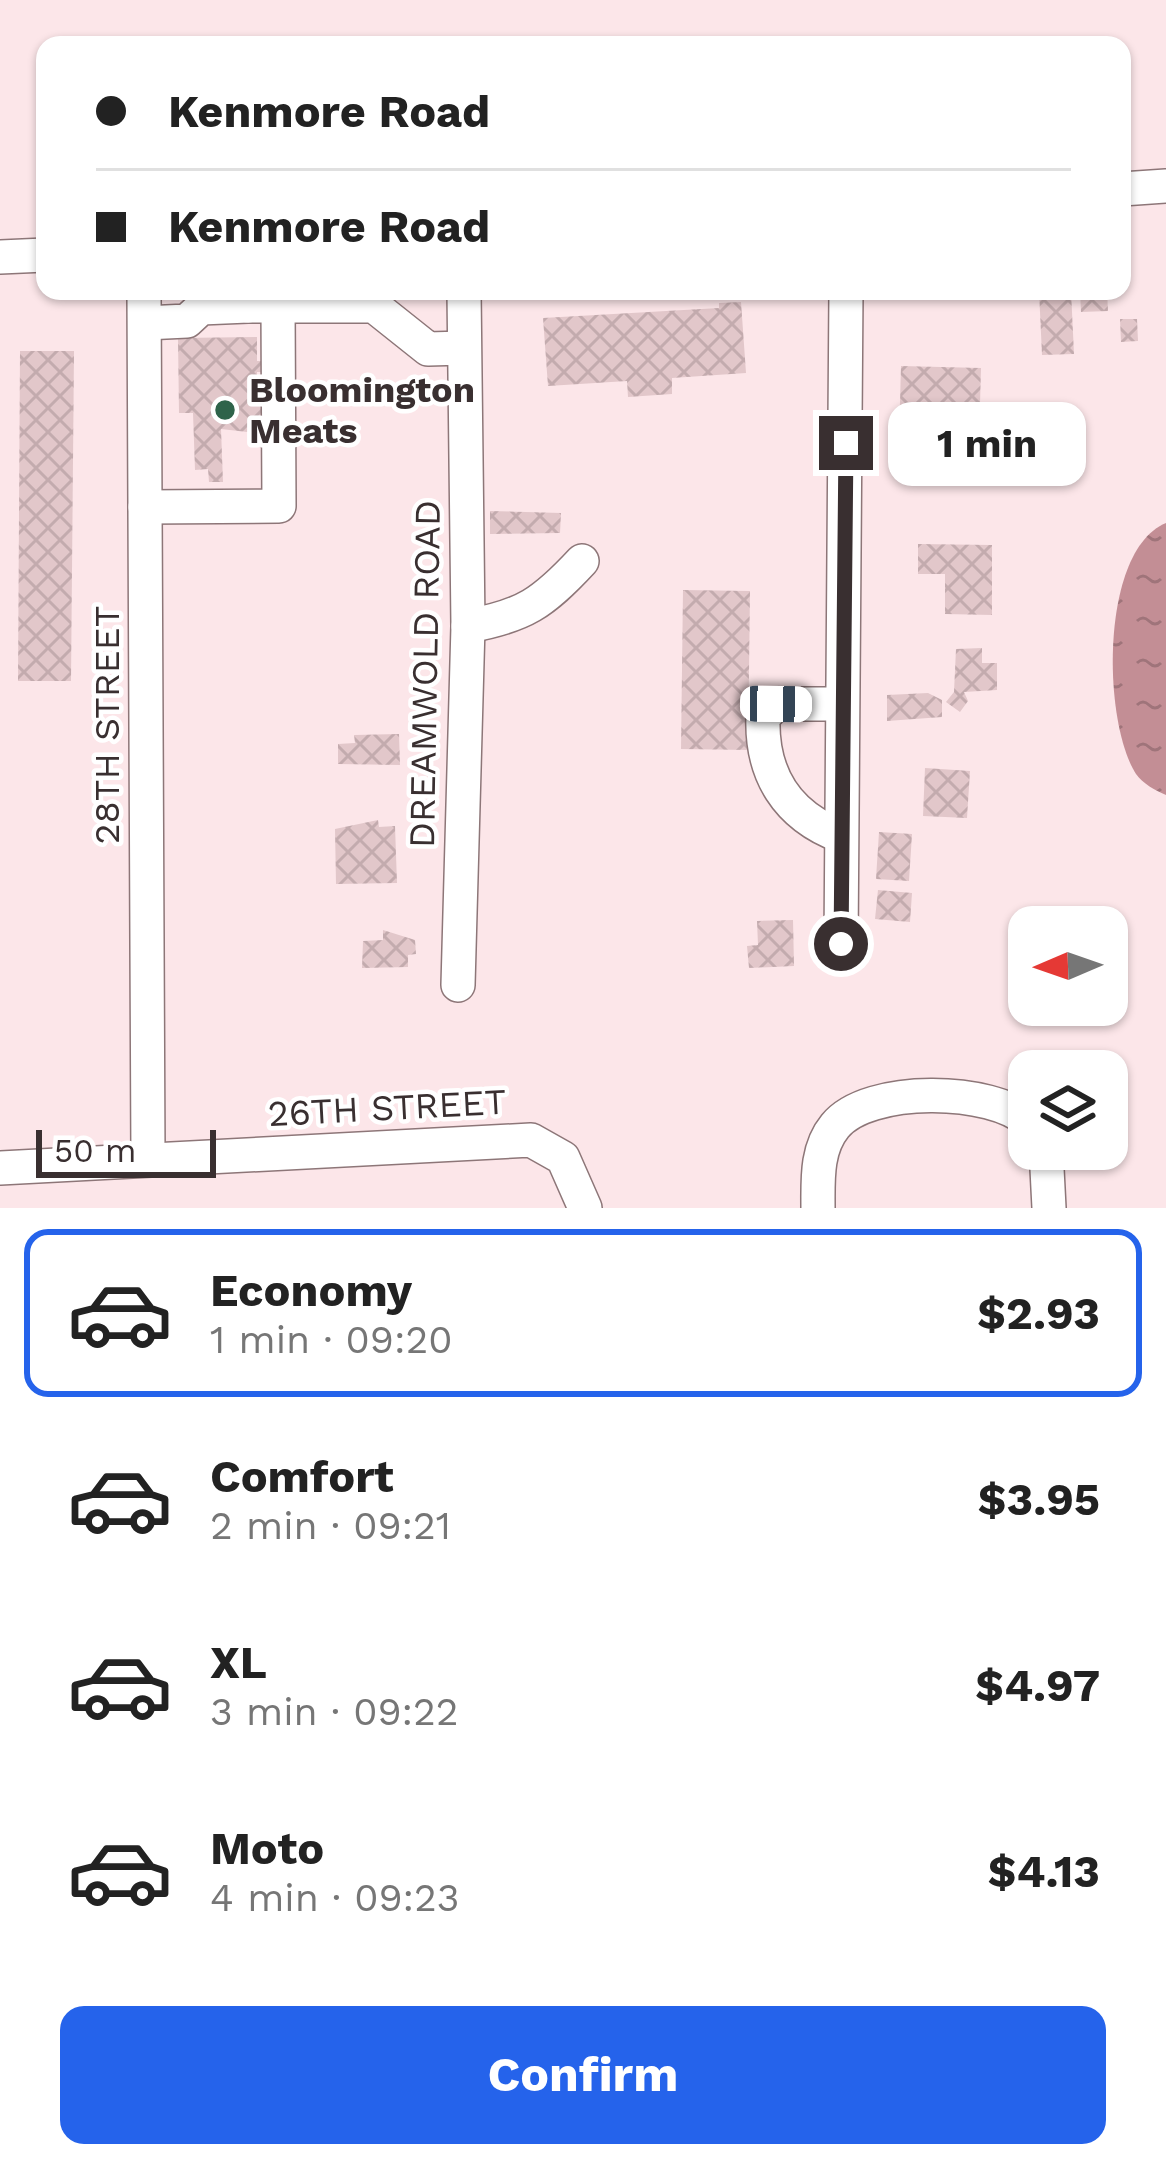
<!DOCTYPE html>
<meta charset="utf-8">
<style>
body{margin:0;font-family:"Work Sans",sans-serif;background:#f6f6f6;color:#222;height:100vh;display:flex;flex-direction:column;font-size:45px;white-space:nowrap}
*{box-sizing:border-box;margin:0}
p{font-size:39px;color:#767676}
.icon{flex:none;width:66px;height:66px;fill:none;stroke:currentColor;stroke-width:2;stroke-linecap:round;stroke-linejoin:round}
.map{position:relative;height:1208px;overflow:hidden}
.sheet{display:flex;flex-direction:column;background:#fff;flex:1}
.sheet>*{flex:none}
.hud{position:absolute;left:36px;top:36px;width:1095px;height:264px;border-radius:24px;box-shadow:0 3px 9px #0004;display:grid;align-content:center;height:264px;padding:0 60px;background:#fff}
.needle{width:78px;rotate:268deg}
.controls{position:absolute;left:1008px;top:906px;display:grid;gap:24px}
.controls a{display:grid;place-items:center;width:120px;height:120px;border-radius:24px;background:#fff;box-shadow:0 3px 9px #0004;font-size:60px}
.scale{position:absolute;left:36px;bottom:30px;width:180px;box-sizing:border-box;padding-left:12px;border:6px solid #392f30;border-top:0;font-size:33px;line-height:42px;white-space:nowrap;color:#392f30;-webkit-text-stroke:9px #fff;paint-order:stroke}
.end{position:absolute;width:54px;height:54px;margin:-27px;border:15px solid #392f30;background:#fff;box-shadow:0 0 0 6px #fff}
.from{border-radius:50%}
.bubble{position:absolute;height:84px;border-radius:24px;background:#fff;box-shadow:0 3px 9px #0004;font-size:39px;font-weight:700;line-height:84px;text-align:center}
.car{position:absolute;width:36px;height:72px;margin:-36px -18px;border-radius:15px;box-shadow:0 0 9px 3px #0007;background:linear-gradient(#fff 24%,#345 0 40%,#fff 0 76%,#345 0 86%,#fff 0)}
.hud b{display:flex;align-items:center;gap:42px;height:114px;font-size:45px}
.hud b+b{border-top:3px solid #e0e0e0}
.hud i{width:30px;height:30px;background:#222}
ul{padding:21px 0 0;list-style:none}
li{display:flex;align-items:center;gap:36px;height:168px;margin:0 24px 18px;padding:0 36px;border:6px solid transparent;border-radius:24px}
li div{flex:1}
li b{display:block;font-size:45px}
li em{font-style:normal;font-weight:700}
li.active{border-color:#2563eb}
li>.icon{width:108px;height:108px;stroke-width:1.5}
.button{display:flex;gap:24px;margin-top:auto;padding:24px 60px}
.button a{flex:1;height:138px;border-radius:24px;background:#2563eb;color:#fff;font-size:48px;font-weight:700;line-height:138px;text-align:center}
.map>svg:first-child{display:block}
.water{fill:url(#water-ripples)}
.building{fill:url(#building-cross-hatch)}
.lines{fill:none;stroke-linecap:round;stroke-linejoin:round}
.minor-casing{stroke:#8d7678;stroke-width:36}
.minor{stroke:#fff;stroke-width:33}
.route{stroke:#392f30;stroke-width:15}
.poi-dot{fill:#2e634a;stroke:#fff;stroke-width:4.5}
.labels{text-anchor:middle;stroke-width:9;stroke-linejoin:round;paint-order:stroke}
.poi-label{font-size:36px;font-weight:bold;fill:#392f30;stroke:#fff;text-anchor:start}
.street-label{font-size:36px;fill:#392f30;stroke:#fff}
</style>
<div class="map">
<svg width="1166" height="1208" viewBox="0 0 1166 1208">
<defs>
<pattern id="water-ripples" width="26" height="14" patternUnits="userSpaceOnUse" patternTransform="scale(3)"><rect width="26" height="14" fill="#c38e95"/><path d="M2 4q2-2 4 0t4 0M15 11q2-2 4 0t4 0" fill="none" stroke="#9f747a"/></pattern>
<pattern id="building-cross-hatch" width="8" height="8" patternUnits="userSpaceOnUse" patternTransform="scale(3)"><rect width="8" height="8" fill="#e2c7ca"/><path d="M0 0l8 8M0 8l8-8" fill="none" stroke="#c3abae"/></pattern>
</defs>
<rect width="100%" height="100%" fill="#fce6e9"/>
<!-- water -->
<path class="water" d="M1166,523V795C1156,791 1142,783 1136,774C1102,721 1100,550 1166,523Z"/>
<!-- building -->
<g class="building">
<polygon points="1039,291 1071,291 1074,354 1042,355"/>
<polygon points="1080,291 1107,291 1108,311 1081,312"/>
<polygon points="741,302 746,373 672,378 672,394 628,397 627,381 548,386 543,318 719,308 719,303"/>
<polygon points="1120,319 1137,319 1138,341 1121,342"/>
<polygon points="257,337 257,361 266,361 266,372 257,372 258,399 262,407 272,406 265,434 221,429 223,482 209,482 208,469 195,470 193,413 179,413 178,338"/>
<polygon points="20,351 74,351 71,681 18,681"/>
<polygon points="901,366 981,368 978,476 898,474"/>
<polygon points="490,511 561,513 560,533 490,534"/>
<polygon points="918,544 992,545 992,615 945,614 945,574 918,574"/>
<polygon points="683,590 750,591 748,750 681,749"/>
<polygon points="982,648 982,663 997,663 997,690 964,692 968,701 960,712 946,702 954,692 956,649"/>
<polygon points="928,693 942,700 942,717 887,721 887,695"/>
<polygon points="399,734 400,765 338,764 338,744 355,743 354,735"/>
<polygon points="925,768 970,771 967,818 923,816"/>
<polygon points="378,820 379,827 395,826 397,883 336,884 335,829"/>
<polygon points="879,832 912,834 909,881 876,879"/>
<polygon points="878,890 912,893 910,922 875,919"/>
<polygon points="793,920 794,966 749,968 747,946 758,945 757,921"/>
<polygon points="383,930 415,940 416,954 408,955 408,967 362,968 363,941 383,940"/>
</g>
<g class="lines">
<!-- minor casing -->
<g class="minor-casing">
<g id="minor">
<polyline points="1122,189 1166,186"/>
<polyline points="0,257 45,255"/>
<polyline points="144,291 148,1159"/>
<polyline points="278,306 374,306 428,349 464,348"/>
<polyline points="145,323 187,321 201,308 248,306 249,291"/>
<polyline points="145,507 279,506 278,306 248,306"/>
<path d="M468,626C524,616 543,603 582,561"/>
<path d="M841,836C787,816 761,774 763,717L776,704H841"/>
<polyline points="841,944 846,291"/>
<polyline points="458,985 468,626 464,291"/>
<polyline points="1046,1149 1049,1208"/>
<polyline points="0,1168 531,1140 563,1158 585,1208"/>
<path d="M818,1208C818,1180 816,1149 835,1126C868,1085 993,1087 1029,1122"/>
</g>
</g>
<!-- minor -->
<use href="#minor" class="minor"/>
</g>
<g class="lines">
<!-- route -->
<polyline class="route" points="841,944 846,443"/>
</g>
<!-- markers -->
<circle class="poi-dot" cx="225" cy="410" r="12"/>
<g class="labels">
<!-- poi labels -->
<g class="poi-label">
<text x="249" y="402">Bloomington<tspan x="249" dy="41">Meats</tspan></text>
</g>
<!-- street labels -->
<g class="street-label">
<text transform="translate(424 674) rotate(-89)" y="13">DREAMWOLD ROAD</text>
<text transform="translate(106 725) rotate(-90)" y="13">28TH STREET</text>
<text transform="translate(387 1107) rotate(-3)" y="13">26TH STREET</text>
</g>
</g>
</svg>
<div class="controls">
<a><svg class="needle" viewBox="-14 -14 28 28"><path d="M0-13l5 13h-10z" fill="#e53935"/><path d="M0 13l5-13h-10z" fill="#767676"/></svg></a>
<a><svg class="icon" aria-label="layers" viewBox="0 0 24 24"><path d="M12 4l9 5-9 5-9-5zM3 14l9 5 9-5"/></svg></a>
</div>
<div class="scale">50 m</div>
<i class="end from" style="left:841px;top:944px"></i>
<i class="end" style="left:846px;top:443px"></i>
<div class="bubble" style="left:888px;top:402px;width:198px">1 min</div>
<i class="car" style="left:776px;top:704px;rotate:91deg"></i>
<div class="hud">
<b><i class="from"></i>Kenmore Road</b>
<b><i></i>Kenmore Road</b>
</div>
</div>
<section class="sheet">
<ul>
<li class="active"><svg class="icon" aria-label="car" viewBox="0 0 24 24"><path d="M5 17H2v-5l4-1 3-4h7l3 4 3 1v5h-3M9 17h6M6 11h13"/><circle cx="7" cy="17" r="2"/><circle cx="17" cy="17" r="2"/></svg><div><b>Economy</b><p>1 min · 09:20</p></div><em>$2.93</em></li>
<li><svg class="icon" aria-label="car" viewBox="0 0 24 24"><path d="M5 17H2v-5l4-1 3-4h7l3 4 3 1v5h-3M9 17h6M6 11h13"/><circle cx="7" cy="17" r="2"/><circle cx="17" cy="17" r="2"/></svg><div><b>Comfort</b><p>2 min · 09:21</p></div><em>$3.95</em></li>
<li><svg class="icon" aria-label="car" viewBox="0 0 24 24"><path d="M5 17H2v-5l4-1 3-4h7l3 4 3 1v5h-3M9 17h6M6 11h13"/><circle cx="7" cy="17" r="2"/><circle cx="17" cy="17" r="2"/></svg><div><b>XL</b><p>3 min · 09:22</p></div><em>$4.97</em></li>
<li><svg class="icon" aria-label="car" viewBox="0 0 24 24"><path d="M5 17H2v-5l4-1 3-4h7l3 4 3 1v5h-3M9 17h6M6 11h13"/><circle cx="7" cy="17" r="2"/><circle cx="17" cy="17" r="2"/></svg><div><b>Moto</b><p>4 min · 09:23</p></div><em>$4.13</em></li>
</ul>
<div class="button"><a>Confirm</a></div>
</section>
